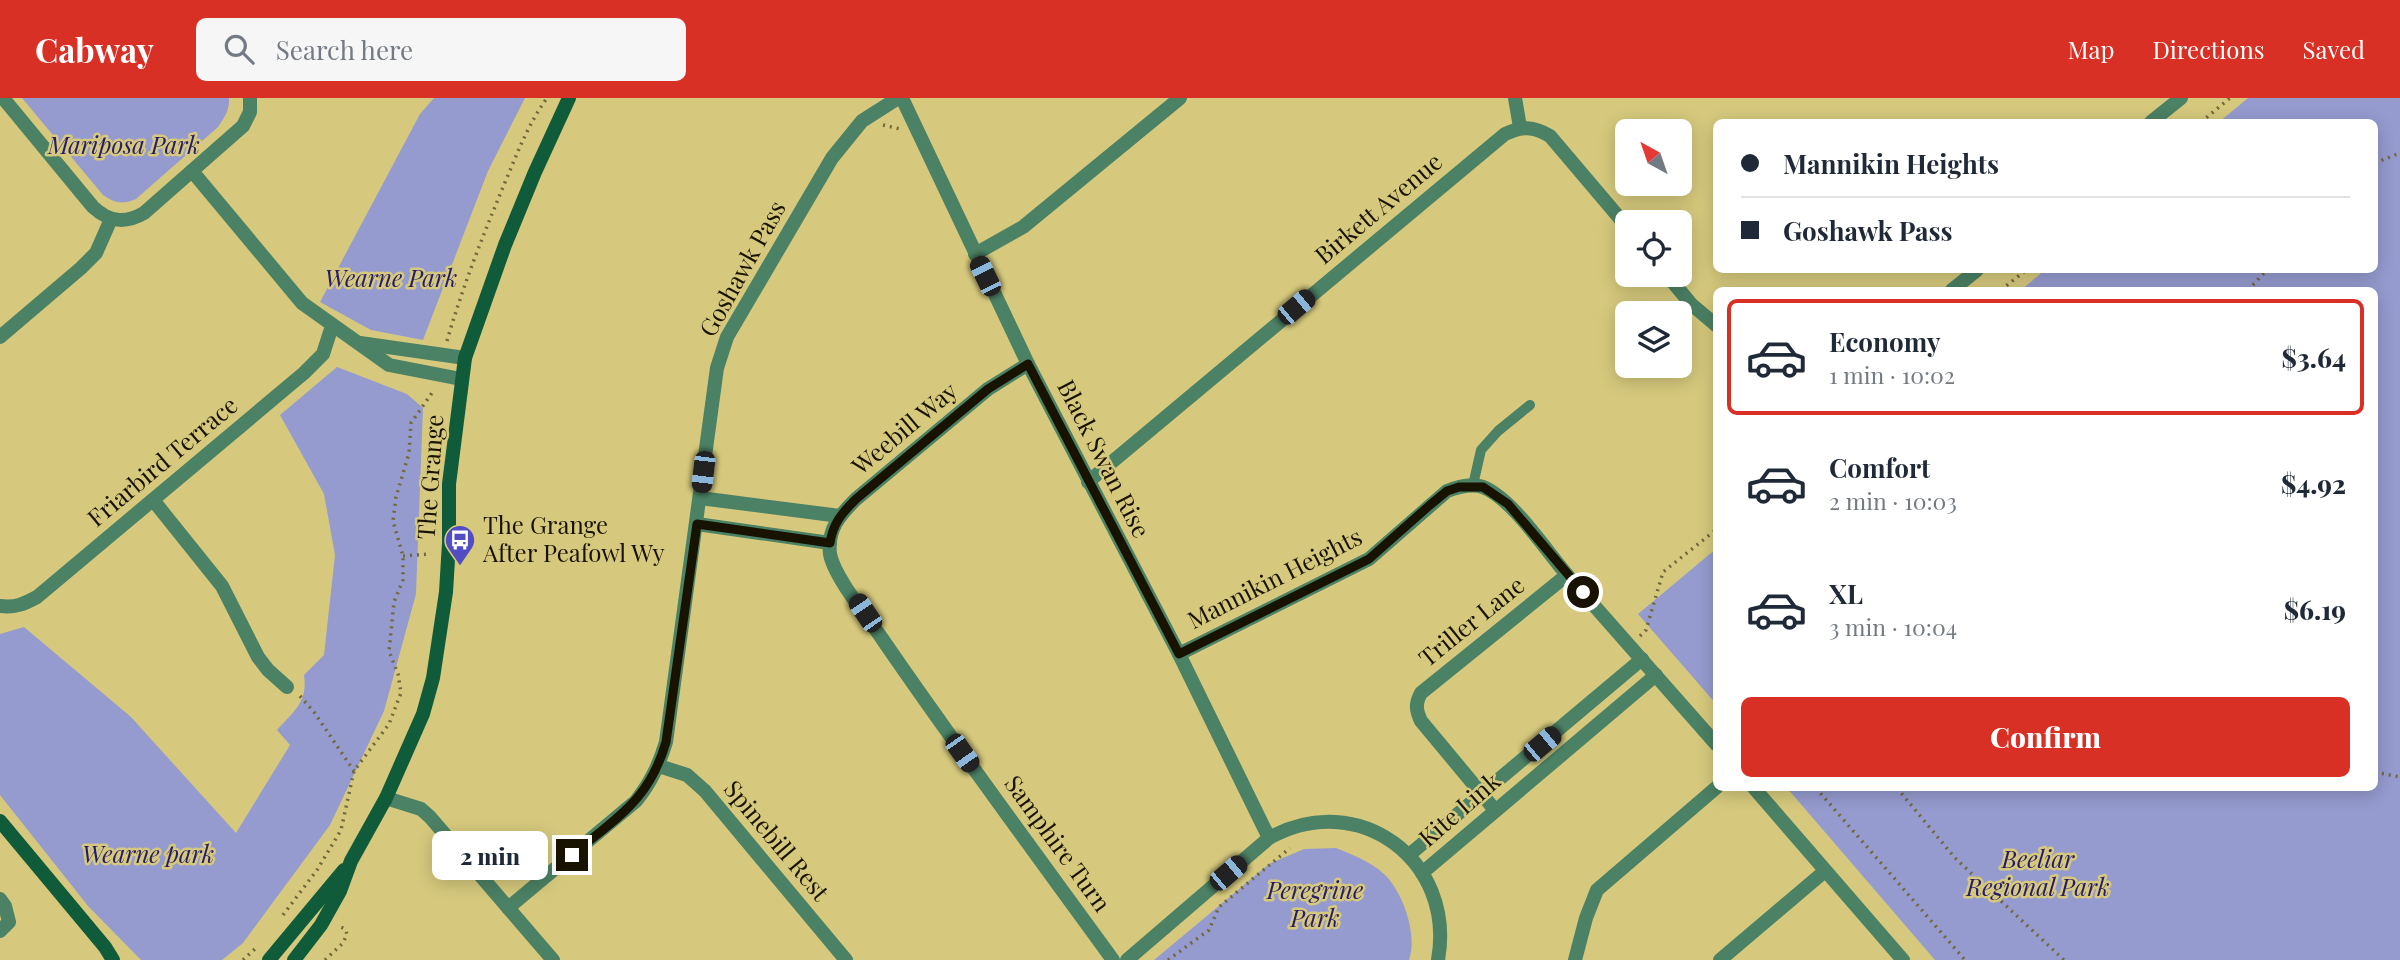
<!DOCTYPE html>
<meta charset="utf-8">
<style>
body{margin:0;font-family:"Playfair Display",serif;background:#f6f6f7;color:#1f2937;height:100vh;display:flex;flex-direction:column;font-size:26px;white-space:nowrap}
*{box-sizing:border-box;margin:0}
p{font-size:23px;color:#747a83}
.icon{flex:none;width:38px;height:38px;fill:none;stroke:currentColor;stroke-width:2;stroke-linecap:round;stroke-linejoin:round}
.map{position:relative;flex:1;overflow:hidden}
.details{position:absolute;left:1713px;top:189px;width:665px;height:504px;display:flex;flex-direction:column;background:#fff;border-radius:10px;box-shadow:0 4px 18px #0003}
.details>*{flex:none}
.top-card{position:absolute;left:1713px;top:21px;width:665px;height:154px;border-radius:10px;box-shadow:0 4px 18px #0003;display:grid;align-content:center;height:154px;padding:0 28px;background:#fff}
.needle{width:46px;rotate:320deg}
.fabs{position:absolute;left:1615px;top:21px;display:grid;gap:14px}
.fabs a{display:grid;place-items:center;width:77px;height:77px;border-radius:10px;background:#fff;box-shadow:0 4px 18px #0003;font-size:35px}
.end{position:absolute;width:32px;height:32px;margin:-16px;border:9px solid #181300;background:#fff;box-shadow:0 0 0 4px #fff}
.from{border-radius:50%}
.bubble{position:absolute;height:49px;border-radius:10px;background:#fff;box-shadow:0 4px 18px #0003;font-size:23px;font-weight:800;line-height:49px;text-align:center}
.car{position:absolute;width:21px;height:42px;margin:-21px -10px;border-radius:9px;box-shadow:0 0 5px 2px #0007;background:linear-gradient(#222 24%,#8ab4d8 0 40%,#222 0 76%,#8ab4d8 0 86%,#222 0)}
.top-card b{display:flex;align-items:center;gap:24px;height:66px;font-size:26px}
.top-card b+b{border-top:2px solid #e0e1e3}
.top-card i{width:18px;height:18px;background:#1f2937}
ul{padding:12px 0 0;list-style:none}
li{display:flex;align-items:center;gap:21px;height:116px;margin:0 14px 10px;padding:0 14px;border:4px solid transparent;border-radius:10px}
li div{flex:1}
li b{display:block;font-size:26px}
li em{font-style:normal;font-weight:800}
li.active{border-color:#d93025}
li>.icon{width:63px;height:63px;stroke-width:1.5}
.action{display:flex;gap:14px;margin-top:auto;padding:14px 28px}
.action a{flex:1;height:80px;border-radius:10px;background:#d93025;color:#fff;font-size:28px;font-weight:800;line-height:80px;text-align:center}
header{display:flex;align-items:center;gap:42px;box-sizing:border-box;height:98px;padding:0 35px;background:#d93025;color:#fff}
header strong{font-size:33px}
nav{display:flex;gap:38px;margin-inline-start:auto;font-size:24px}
.search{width:490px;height:63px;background:#f6f6f7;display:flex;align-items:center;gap:18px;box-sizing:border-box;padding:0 24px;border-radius:10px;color:#747a83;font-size:26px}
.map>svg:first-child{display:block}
.green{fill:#959bcf}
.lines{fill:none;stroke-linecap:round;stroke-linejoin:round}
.path{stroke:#71683a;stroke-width:3.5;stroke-dasharray:2 5;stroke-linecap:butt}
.lane{stroke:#4b8164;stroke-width:10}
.street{stroke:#4b8164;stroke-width:14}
.secondary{stroke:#0f5b3a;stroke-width:14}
.route{stroke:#181300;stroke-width:9}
.labels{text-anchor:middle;stroke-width:5;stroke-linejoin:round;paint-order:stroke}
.park-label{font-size:24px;font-style:italic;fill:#251c6d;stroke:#d6c97d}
.street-label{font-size:24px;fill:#181300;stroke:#d6c97d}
.poi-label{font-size:24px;fill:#181300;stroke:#d6c97d;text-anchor:start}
</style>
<header>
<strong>Cabway</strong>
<div class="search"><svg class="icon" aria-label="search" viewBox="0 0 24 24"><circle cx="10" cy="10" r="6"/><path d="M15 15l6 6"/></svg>Search here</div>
<nav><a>Map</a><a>Directions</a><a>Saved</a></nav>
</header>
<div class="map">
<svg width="2400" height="862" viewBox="0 0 2400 862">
<rect width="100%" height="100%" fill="#d6c97d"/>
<!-- green -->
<g class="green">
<path d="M22,0H229C230,12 224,20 218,29L136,101C122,107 115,105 103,97Z"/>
<polygon points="434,0 525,0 488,73 423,242 371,232 320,204 420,16"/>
<polygon points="2248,0 2400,0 2400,862 1935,862 1787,690 2375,690 2375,192 2021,192 2045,172 2375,172 2375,24 2219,24"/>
<path d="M337,269L407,296L423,310L416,496L384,613L330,727L243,845L222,862H141L88,808L0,697V536L24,529L131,619L236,735L290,647L277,632C294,613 308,604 304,577L324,557L335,457L324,396L280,317Z"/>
<polygon points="1717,450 1717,607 1638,516"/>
<path d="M1336,750C1353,757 1370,763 1384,776C1403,794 1418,837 1409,862H1154L1269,766L1304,751Z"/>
</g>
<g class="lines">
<!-- path -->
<g class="path">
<polyline points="2201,24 2230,0"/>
<polyline points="883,27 900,31"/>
<polyline points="2375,65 2400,55"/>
<polyline points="2001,192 2026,172"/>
<polyline points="2248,192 2267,172"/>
<path d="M447,243C463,187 484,135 506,82C518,53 529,25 547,0"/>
<polyline points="403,458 431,456"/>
<polyline points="1640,538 1646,532 1663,474 1717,431"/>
<polyline points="300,598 314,614 354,673"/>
<polyline points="2375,674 2400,679"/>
<polyline points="1816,690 1965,862"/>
<polyline points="1897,690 1955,760 2064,862"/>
<polyline points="283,817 317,772 341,732 354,673 389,626 401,595 398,576 389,553 394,504 403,482 403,458 393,423 396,399 409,355 411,325 434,292"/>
<polyline points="243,862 256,850"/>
<polyline points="325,862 343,845 347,836 345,831 339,828"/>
<polyline points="1168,862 1209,832 1219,809 1290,750"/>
</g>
<!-- lane -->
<polyline class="lane" points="1473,387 1481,352 1498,333 1530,307"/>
<!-- street -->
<g class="street">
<path d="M3,0L93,109C109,124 125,126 144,115L243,28L250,14V0"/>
<polyline points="902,0 1028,266 1179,556 1269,740"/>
<polyline points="1515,0 1520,29"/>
<polyline points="2151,24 2181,0"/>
<polyline points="192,73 302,205 389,267 461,281"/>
<polyline points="975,156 1023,129 1180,0"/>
<polyline points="1667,177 1691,206 1717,228"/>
<polyline points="1952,192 1977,172"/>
<polyline points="0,239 81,170 96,155 111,121"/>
<polyline points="360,245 465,260"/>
<path d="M1028,266L988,291L856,401C840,417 827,431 830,456C834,479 869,521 883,542C957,650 1036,756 1113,862"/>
<path d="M1088,384L1505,36C1522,28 1533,28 1550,38L1628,130"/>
<polyline points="700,400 840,418"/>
<polyline points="153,402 222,488 258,559 268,572 287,589"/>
<polyline points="697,426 830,445"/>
<path d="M0,508C15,510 24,506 37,499L304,275L323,256L332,228"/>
<path d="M1179,556L1369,461L1447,393C1458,389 1471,385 1483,389C1513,401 1546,453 1568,478C1617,534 1667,590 1717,647"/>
<polyline points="659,668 687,677 705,693 846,862"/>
<polyline points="1754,690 1903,862"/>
<polyline points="386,700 421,711 430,719 553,862"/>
<path d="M1495,712L1421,623C1416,612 1415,606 1421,595L1567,477"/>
<polyline points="1409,757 1642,561"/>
<polyline points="1422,775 1656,577"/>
<polyline points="0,801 5,808 9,824 0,833"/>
<path d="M508,810L636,703C651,684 659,667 666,644L717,270L727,239L832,60L862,23L898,0"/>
<path d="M1127,862L1269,740C1358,690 1456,762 1438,862"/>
<polyline points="1575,862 1586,820 1597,792 1717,689"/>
<polyline points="1720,862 1825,773"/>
</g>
<!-- secondary -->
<g class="secondary">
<polyline points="0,723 105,849 113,862"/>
<polyline points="269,862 344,772"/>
<polyline points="294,862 321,827 340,793 351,763 386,700 423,616 433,580 446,494 449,445 449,386 465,260 505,147 535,74 569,0"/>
</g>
</g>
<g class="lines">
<!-- route -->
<path class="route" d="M572,757C617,719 649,703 666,644L697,426L830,445C833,425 842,415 856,401L988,291L1028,266L1179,556L1369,461L1430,407L1447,393L1459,389H1483L1508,406L1583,494"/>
</g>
<!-- icons -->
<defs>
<g id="bus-pin" transform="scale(1.575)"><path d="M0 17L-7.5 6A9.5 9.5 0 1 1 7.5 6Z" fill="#524dc4" stroke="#d6c97d"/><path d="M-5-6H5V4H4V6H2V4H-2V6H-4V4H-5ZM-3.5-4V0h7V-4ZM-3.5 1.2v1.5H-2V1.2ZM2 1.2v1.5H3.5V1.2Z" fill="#fff"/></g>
</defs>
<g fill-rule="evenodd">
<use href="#bus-pin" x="460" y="442"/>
</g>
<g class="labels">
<!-- park labels -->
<g class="park-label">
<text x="124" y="56">Mariposa Park</text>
<text x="391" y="189">Wearne Park</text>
<text x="148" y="765">Wearne park</text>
<text x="2038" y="770">Beeliar<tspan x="2038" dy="28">Regional Park</tspan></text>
<text x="1315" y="801">Peregrine<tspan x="1315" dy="28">Park</tspan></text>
</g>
<!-- street labels -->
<g class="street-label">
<text transform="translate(1379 111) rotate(-40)" y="8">Birkett Avenue</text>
<text transform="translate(743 171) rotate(-61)" y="8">Goshawk Pass</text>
<text transform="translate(905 331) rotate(-40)" y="8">Weebill Way</text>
<text transform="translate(1103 361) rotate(63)" y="8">Black Swan Rise</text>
<text transform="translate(163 364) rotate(-40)" y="8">Friarbird Terrace</text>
<text transform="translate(431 379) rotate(-86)" y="8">The Grange</text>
<text transform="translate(1275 481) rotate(-27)" y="8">Mannikin Heights</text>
<text transform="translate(1472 524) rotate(-39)" y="8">Triller Lane</text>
<text transform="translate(1460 712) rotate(-41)" y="8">Kite Link</text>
<text transform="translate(776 743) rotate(50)" y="8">Spinebill Rest</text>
<text transform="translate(1057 746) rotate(54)" y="8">Samphire Turn</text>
</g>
<!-- poi labels -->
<g class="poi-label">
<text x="483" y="436">The Grange<tspan x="483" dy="28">After Peafowl Wy</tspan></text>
</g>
</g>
</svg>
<div class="fabs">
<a><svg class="needle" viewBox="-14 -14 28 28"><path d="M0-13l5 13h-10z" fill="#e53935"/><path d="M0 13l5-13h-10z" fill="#747a83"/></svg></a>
<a><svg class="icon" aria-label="locate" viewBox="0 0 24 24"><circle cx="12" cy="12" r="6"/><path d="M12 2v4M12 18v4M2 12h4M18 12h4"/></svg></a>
<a><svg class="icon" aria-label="layers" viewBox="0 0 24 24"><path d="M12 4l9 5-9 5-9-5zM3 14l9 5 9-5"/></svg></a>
</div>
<i class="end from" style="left:1583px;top:494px"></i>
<i class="end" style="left:572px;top:757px"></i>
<div class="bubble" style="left:432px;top:733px;width:116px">2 min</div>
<i class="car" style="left:985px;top:178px;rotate:334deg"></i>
<i class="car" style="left:1296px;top:209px;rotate:50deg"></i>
<i class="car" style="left:703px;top:374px;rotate:187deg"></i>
<i class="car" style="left:865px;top:515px;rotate:326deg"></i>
<i class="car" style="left:1542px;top:646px;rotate:50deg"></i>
<i class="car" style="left:962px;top:655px;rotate:145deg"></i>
<i class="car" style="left:1228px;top:775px;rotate:50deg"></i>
<div class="top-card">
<b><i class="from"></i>Mannikin Heights</b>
<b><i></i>Goshawk Pass</b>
</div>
<section class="details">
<ul>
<li class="active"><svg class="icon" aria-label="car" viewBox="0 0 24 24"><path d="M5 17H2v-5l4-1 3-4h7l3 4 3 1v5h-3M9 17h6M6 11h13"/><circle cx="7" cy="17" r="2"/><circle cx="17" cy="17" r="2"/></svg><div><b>Economy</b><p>1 min · 10:02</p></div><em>$3.64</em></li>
<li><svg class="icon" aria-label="car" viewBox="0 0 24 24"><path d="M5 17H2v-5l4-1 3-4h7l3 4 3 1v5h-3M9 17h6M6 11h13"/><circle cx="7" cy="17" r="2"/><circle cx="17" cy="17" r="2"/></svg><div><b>Comfort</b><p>2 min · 10:03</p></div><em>$4.92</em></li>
<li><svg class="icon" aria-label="car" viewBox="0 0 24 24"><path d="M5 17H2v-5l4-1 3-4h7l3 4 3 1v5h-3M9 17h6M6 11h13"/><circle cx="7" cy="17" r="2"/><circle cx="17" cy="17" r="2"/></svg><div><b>XL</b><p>3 min · 10:04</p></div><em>$6.19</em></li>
</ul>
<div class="action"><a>Confirm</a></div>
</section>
</div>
